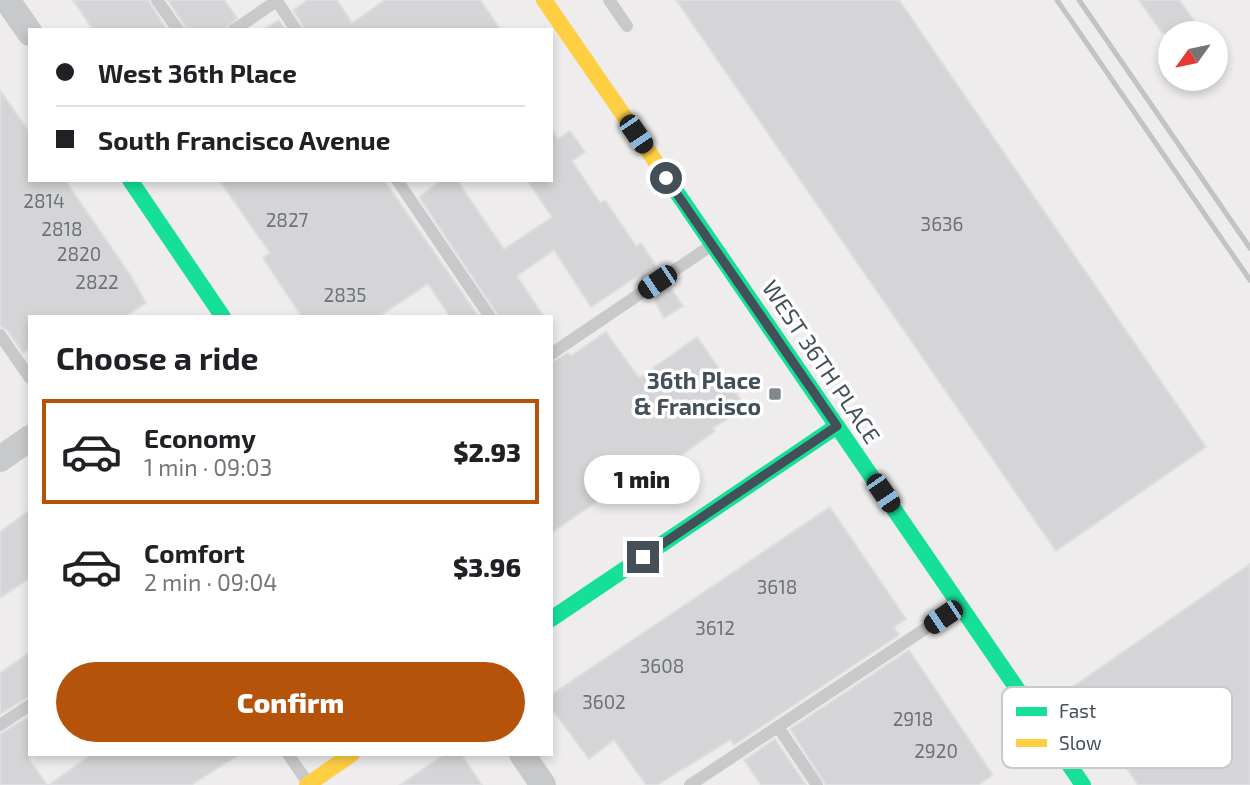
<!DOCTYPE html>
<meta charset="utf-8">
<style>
body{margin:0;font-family:"Exo 2",sans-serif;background:#f2f2f2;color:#202124;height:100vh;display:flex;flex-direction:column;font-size:26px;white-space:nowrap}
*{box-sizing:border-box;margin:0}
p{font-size:23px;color:#757577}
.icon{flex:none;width:38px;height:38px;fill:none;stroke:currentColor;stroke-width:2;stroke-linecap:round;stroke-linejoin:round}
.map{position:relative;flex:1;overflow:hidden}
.panel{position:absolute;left:28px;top:315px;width:525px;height:441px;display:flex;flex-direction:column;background:#fff;border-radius:0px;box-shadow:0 4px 10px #0003}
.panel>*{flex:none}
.banner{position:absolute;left:28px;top:28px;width:525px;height:154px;border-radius:0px;box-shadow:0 4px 10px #0003;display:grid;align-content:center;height:154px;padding:0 28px;background:#fff}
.needle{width:46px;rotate:237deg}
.tools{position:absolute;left:1158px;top:21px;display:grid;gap:14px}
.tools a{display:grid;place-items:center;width:70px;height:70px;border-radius:50%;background:#fff;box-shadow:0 4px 10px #0003;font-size:35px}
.end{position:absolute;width:32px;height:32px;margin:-16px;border:9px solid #445059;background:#fff;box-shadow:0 0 0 4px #fff}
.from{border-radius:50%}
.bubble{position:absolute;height:49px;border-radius:24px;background:#fff;box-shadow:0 4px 10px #0003;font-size:23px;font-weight:800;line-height:49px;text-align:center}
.car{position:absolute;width:21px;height:42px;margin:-21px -10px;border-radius:9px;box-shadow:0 0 5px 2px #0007;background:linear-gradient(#222 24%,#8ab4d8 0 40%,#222 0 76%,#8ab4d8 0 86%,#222 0)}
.banner b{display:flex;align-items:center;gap:24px;height:66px;font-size:26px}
.banner b+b{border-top:2px solid #e0e0e0}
.banner i{width:18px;height:18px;background:#202124}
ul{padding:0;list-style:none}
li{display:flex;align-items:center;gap:21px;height:105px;margin:0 14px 10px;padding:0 14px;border:4px solid transparent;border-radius:0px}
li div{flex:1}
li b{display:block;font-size:26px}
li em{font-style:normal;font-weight:800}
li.current{border-color:#b45309}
li>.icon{width:63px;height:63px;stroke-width:1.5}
h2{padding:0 28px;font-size:32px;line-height:84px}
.action{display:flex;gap:14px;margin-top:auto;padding:14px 28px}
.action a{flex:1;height:80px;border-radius:42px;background:#b45309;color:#fff;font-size:28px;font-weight:800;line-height:80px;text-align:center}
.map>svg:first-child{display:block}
.building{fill:#d5d4d7;stroke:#dfdee0;stroke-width:2}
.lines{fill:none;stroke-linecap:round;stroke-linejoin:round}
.lane{stroke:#c7c9cb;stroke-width:12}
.street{stroke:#c7c9cb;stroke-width:26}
.fast{stroke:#16e098;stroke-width:16}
.slow{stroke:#ffcf43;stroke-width:16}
.rail{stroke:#c2c3c5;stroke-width:5}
.route{stroke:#445059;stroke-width:9}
.poi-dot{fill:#80878d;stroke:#fff;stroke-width:2.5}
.labels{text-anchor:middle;stroke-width:7;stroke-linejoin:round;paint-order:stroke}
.number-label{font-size:19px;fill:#6a727a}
.street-label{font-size:23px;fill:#445059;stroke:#fff}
.poi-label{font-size:23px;font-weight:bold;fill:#445059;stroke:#fff;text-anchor:end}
.key{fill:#fff;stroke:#c7cacd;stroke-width:2}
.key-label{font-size:19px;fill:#445059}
</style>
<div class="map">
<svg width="1250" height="785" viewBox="0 0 1250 785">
<rect width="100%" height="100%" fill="#eeeced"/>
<!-- building -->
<g class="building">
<polygon points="73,0 148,0 167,30 93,30"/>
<polygon points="168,0 224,0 237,18 225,30 187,30"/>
<polygon points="308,0 337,0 352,23 385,0 480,0 501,30 305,30 293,10"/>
<polygon points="676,0 899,0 1206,447 1056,551"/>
<polygon points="1139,0 1179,0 1203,33 1162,33"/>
<polygon points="279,20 285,30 263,30"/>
<polygon points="0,90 30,133 30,180 65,180 131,276 146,303 124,317 30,317 30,348 23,353 7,330 0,326"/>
<polygon points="551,128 558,139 570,131 585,152 572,161 600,203 605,200 636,246 641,243 659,270 643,281 639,275 591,307 554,250 517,276 544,317 499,317 419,197 442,180 457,180 504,249 552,217 527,180 551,180"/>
<polygon points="219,180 384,180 479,317 450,317 428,284 378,317 302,317 263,258 270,253"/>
<polygon points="669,285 683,306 664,318 652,296"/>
<polygon points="606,332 639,378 697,337 743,403 727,415 729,418 713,428 715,431 654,475 640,484 634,476 551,533 551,363 568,353 571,356"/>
<polygon points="830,507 906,619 894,627 899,635 734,745 730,740 657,785 646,785 614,740 589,759 551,708 551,695"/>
<polygon points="30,510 30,578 0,598 0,532"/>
<polygon points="1250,564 1250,785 1138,785 1071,688"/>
<polygon points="909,650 993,775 978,785 826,785 790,729"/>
<polygon points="30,652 30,696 0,714 0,673"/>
<polygon points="30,716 30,761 47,785 0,785 0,734"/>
<polygon points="775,739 806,785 761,785 744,760"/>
<polygon points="92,754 240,754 191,785 49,785"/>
<polygon points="445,754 461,754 482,785 400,785"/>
</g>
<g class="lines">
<!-- lane -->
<g class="lane">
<polyline points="157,0 178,30"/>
<polyline points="609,0 627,26"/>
<polyline points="277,1 296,30"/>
<polyline points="234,30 278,0"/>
<polyline points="397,180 490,317"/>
<polyline points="0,335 30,378"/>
<polyline points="551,354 709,247"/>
<polyline points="0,725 30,705"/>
<polyline points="778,727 817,785"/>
<polyline points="288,754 308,783"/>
<polyline points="690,785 958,607"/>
</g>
<!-- street -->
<g class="street">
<polyline points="7,0 30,33"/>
<polyline points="0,459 30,438"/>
<polyline points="522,754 543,785"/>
</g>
<!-- fast -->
<g class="fast">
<polyline points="130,180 223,317"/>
<polyline points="671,184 1083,785"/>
<polyline points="551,619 837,426"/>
</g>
<!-- slow -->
<g class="slow">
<polyline points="544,0 671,184"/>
<polyline points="307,785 352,754"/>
</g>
<!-- rail -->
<g class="rail">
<polyline points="1057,0 1250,280"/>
<polyline points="1079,0 1250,248"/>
</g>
</g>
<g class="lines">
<!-- route -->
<polyline class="route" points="643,557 837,426 666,178"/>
</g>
<!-- markers -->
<rect class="poi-dot" x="768" y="387" width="14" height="14" rx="3.5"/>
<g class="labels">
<!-- number labels -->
<g class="number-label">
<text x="44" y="208">2814</text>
<text x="287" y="227">2827</text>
<text x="942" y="231">3636</text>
<text x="62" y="236">2818</text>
<text x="79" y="261">2820</text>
<text x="97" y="289">2822</text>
<text x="345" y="302">2835</text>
<text x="777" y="594">3618</text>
<text x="715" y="635">3612</text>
<text x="662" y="673">3608</text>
<text x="604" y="709">3602</text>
<text x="913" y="726">2918</text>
<text x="936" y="758">2920</text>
</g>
<!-- street labels -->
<g class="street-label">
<text transform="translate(821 362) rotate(56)" y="8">WEST 36TH PLACE</text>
</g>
<!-- poi labels -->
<g class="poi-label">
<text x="761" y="389">36th Place<tspan x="761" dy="26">&amp; Francisco</tspan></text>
</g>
</g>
<!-- legend -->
<rect x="1002" y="687" width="230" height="81" rx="10" class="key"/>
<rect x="1016" y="707" width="31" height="9" fill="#16e098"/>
<rect x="1016" y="739" width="31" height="8" fill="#ffcf43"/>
<g class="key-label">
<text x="1059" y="718">Fast</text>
<text x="1059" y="750">Slow</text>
</g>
</svg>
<div class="tools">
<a><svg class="needle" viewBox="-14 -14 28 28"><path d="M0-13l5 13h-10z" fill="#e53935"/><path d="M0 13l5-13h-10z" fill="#757577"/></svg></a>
</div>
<i class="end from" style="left:666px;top:178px"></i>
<i class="end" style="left:643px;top:557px"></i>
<div class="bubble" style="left:584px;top:455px;width:116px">1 min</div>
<i class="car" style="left:636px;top:134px;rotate:146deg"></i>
<i class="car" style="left:657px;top:282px;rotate:236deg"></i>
<i class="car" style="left:883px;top:493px;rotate:146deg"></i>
<i class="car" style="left:943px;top:617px;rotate:236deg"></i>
<div class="banner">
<b><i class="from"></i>West 36th Place</b>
<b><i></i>South Francisco Avenue</b>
</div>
<section class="panel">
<h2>Choose a ride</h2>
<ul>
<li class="current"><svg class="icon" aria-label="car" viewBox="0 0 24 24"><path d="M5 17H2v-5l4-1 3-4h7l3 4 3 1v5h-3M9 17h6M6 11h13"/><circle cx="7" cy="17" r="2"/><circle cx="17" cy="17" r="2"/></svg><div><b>Economy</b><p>1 min · 09:03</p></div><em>$2.93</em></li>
<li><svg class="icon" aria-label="car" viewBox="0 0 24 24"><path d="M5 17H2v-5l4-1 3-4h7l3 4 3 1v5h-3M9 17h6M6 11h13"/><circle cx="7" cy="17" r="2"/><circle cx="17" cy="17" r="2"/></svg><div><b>Comfort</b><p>2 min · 09:04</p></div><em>$3.96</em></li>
</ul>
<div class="action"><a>Confirm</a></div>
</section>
</div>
